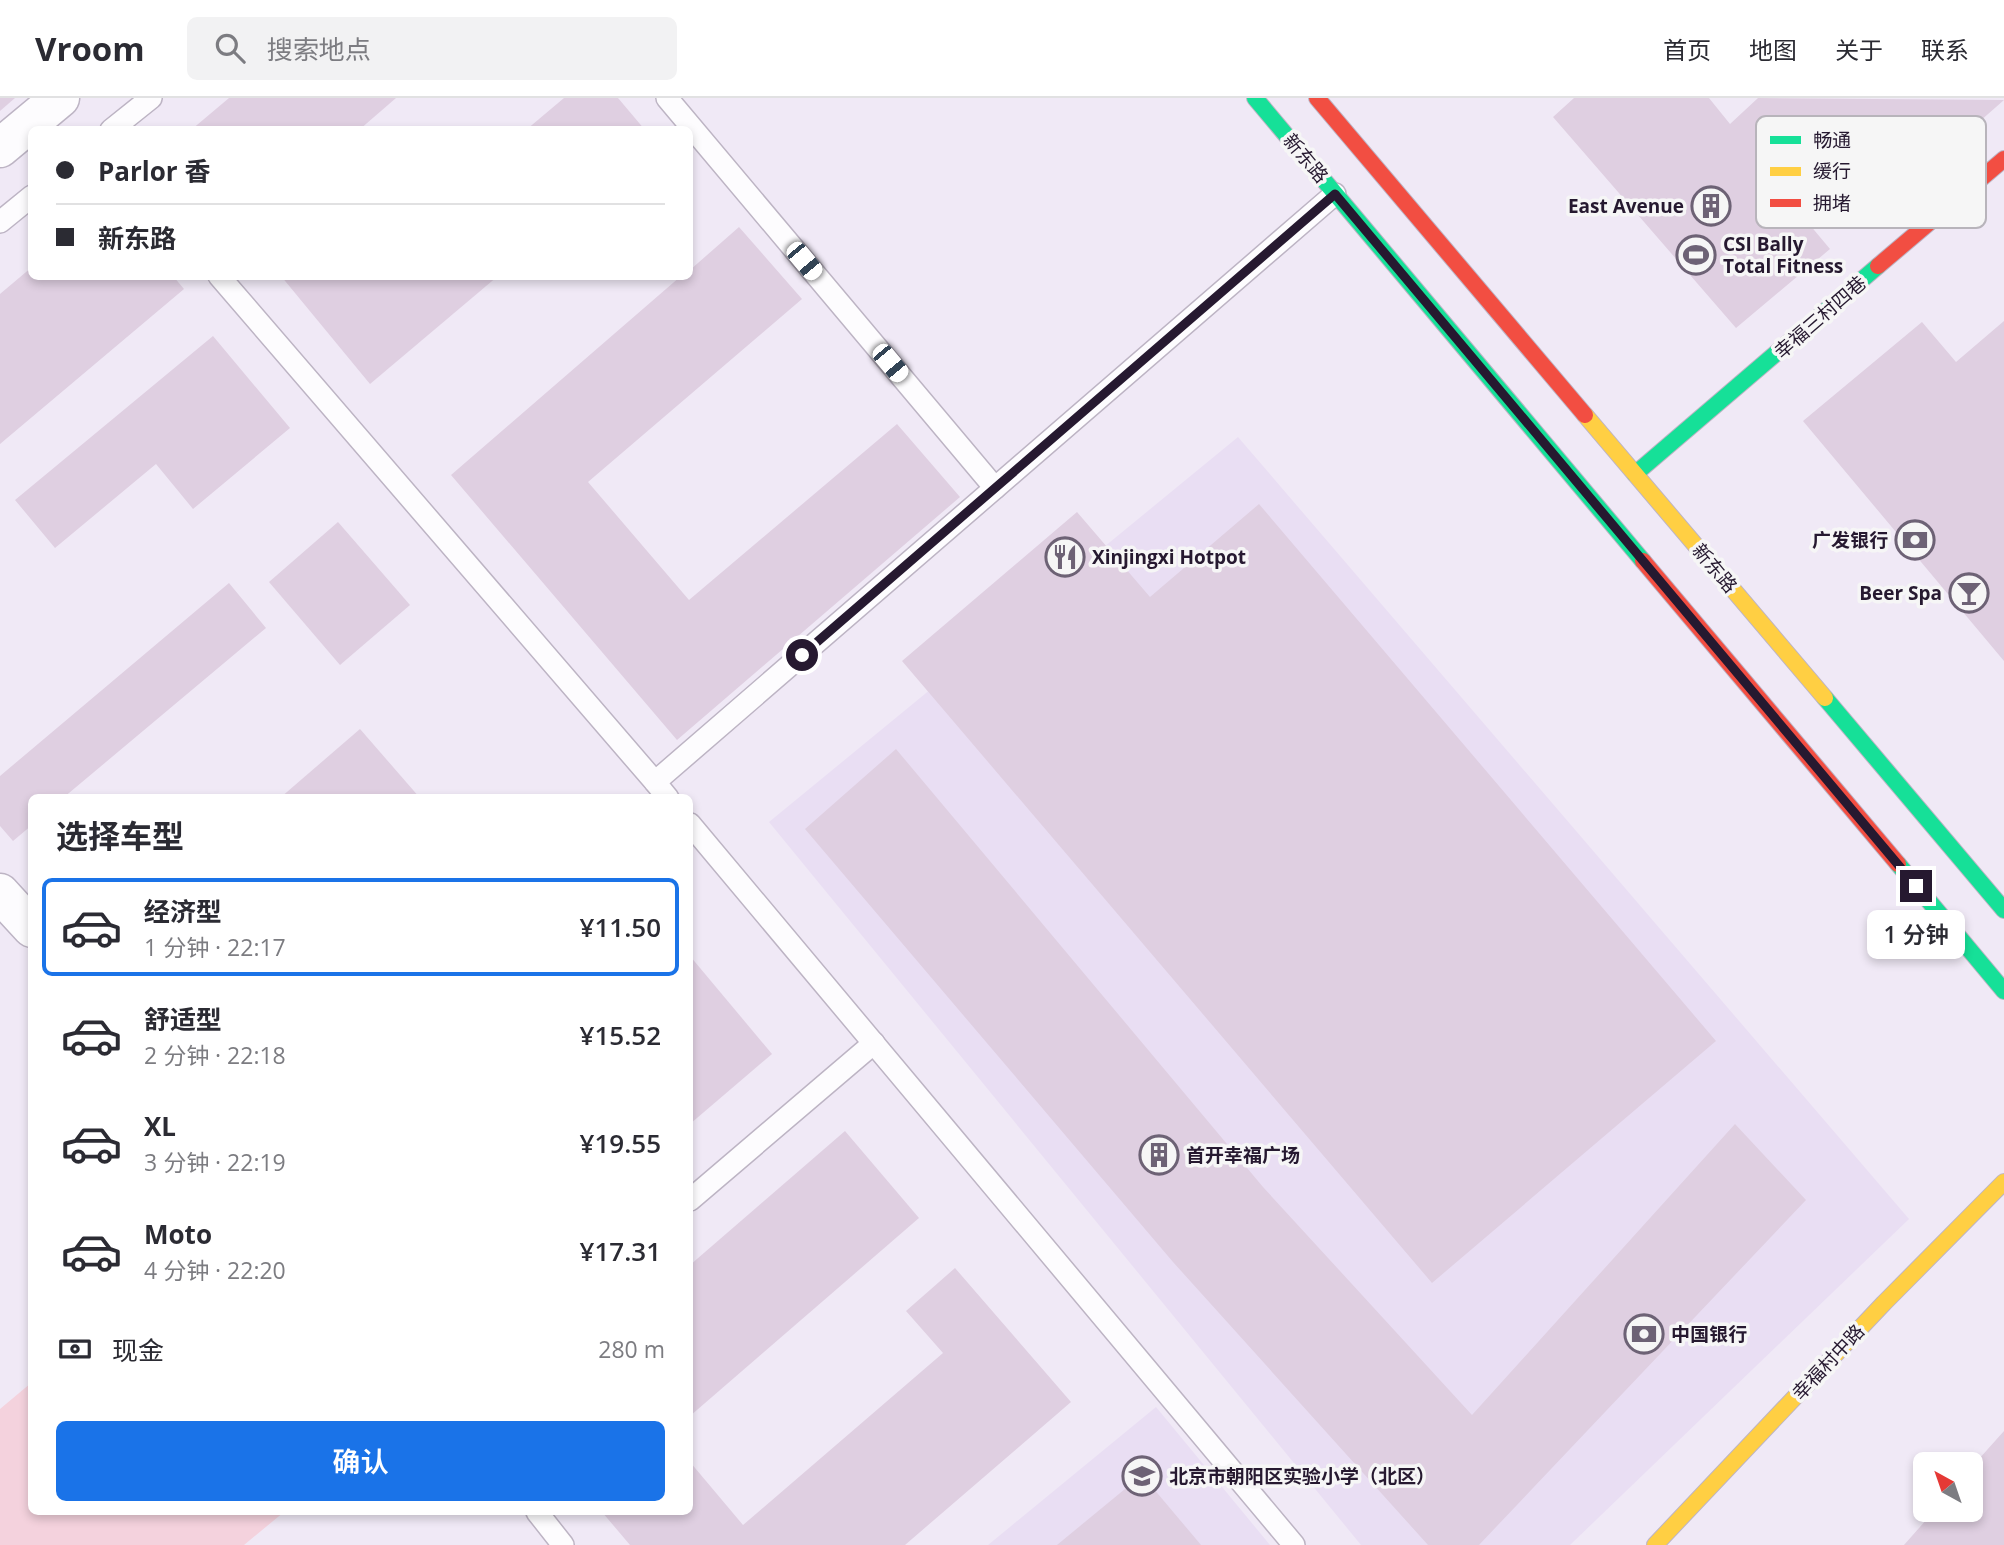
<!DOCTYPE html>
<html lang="zh">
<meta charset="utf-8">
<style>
body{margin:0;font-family:"Open Sans","Noto Sans SC",sans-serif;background:#f2f2f3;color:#2b2b33;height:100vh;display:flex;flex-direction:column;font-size:26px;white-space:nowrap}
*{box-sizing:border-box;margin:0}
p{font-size:23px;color:#7c7c81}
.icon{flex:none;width:38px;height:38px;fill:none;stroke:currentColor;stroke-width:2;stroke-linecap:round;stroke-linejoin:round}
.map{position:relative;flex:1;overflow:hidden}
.drawer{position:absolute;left:28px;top:696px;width:665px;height:721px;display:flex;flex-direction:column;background:#fff;border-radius:10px;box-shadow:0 4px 10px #0003}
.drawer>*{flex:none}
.banner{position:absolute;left:28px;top:28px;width:665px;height:154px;border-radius:10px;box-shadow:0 4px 10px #0003;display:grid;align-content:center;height:154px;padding:0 28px;background:#fff}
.needle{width:46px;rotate:320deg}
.buttons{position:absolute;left:1913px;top:1354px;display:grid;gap:14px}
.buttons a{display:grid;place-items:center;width:70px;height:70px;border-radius:10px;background:#fff;box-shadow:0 4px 10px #0003;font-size:35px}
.end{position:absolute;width:32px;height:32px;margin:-16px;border:9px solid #261930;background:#fff;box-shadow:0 0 0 4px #fff}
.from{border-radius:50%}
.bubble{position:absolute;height:49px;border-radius:10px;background:#fff;box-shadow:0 4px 10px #0003;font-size:23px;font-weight:600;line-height:49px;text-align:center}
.car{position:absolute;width:21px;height:42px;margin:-21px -10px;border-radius:9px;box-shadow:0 0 5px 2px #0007;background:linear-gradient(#fff 24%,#345 0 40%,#fff 0 76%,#345 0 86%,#fff 0)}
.banner b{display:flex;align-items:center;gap:24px;height:66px;font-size:26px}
.banner b+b{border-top:2px solid #e1e1e2}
.banner i{width:18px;height:18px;background:#2b2b33}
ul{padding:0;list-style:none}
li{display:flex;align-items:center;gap:21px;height:98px;margin:0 14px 10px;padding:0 14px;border:4px solid transparent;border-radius:10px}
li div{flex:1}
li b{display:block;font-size:26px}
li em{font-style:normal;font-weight:600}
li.current{border-color:#1a73e8}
li>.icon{width:63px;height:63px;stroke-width:1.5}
h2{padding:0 28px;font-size:32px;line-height:84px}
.pay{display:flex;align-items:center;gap:18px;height:77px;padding:0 28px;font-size:26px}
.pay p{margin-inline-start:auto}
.primary-button{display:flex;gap:14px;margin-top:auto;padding:14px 28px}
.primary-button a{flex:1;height:80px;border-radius:10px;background:#1a73e8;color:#fff;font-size:28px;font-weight:600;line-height:80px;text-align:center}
header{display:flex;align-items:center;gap:42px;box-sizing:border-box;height:98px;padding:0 35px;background:#fff;border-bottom:2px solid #e1e1e2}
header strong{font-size:33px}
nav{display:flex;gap:38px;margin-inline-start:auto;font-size:24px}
.search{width:490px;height:63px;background:#f2f2f3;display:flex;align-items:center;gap:18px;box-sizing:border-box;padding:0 24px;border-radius:10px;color:#7c7c81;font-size:26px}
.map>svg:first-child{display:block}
.built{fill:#e9def3}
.green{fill:#f4d2dd}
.building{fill:#dfcfe1}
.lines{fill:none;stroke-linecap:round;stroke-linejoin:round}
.lane-casing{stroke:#bdb4c4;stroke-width:24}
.street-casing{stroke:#bdb4c4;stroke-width:41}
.fast-casing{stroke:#bdb4c4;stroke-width:18}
.slow-casing{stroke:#bdb4c4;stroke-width:18}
.jam-casing{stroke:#bdb4c4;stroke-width:18}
.lane{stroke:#fdfcfe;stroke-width:21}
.street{stroke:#fdfcfe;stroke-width:38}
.fast{stroke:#16e098;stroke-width:16}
.slow{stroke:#ffcf43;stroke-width:16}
.jam{stroke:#f24e42;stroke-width:16}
.route{stroke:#261930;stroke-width:9}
.labels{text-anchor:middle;stroke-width:7;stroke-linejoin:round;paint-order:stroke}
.street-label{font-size:19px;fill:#261930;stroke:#f6f6f6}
.poi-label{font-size:19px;font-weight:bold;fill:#261930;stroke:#f6f6f6;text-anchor:start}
.key{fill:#f6f6f6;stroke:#b8b4bb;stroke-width:2}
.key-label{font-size:19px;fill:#261930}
</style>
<header>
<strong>Vroom</strong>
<div class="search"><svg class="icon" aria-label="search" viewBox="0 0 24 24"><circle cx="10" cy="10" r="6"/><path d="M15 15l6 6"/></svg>搜索地点</div>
<nav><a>首页</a><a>地图</a><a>关于</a><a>联系</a></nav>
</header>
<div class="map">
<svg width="2004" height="1447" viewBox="0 0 2004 1447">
<rect width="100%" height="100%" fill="#f0e9f6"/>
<!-- built -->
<g class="built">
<polygon points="1238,339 1909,1121 1570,1447 1361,1447 769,724"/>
<polygon points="1156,1309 1270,1447 988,1447"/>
</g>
<!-- green -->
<polygon class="green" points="31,1285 32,1414 284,1414 244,1447 0,1447 0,1311"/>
<!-- building -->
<g class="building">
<polygon points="0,0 15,0 0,13"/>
<polygon points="229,0 396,0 359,32 191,32"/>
<polygon points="564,0 618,0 645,32 526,32"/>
<polygon points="1574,0 1709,0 1730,26 1758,0 2004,2 1905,89 1857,31 1784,96 1830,151 1736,230 1553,19"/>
<polygon points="739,129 802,201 588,384 689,502 897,326 960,399 677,642 451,377 681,178 690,178 690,172"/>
<polygon points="32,169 32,178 173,178 184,191 0,346 0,196"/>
<polygon points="281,178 498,178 370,286"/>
<polygon points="2004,223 2004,563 1803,323 1922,224 1956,264"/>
<polygon points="213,238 290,330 193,411 156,366 55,450 15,402"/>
<polygon points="1259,406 1716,943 1432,1185 902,563 1077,414 1150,499"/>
<polygon points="338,424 410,507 340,567 269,484"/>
<polygon points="229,485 266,530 63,700 32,700 32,727 13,743 0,728 0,678"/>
<polygon points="360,631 420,700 280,700"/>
<polygon points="896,651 1263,1089 1472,1317 1735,1026 1806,1102 1479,1447 1428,1447 1173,1164 805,731"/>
<polygon points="690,858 772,956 690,1026"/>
<polygon points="845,1033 919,1120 690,1318 690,1167"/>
<polygon points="955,1170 1071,1304 905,1447 630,1447 602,1414 690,1414 690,1364 743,1427 943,1255 906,1213"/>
<polygon points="2004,1333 2004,1447 1904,1447 1935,1412 1970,1412 1970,1371"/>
<polygon points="1142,1377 1201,1447 1057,1447"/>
</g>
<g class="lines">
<!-- lane casing -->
<g class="lane-casing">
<g id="lane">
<polyline points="667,0 995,390"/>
<polyline points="111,32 151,0"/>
<polyline points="0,124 32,98"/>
<polyline points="219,178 655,684"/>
<polyline points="668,700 655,684 1335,96"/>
<polyline points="690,726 1294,1447"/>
<polyline points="690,1102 874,945"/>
<polyline points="537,1414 563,1447"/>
</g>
</g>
<!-- street casing -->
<g class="street-casing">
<g id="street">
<polyline points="0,50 60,0"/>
<polyline points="0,795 32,830"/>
</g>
</g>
<!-- fast casing -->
<g class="fast-casing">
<g id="fast">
<polyline points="1255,0 1643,463"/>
<polyline points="1635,376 1878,168"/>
<polyline points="1825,600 2004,812"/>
<polyline points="1898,766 2004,893"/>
</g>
</g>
<!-- slow casing -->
<g class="slow-casing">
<g id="slow">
<polyline points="1585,317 1825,600"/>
<polyline points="1655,1447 1884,1205 2004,1084"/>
</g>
</g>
<!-- jam casing -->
<g class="jam-casing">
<g id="jam">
<polyline points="1317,0 1585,317"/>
<polyline points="1878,168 2004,61"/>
<polyline points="1643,463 1898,766"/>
</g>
</g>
<!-- lane -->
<use href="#lane" class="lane"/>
<!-- street -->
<use href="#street" class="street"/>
<!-- fast -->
<use href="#fast" class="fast"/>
<!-- slow -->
<use href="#slow" class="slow"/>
<!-- jam -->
<use href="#jam" class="jam"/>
</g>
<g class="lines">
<!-- route -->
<polyline class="route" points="802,557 1335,96 1916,788"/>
</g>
<!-- icons -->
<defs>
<g id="building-ring" transform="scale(2.0125)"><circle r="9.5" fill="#f6f6f6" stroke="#6d6275" stroke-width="1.5"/><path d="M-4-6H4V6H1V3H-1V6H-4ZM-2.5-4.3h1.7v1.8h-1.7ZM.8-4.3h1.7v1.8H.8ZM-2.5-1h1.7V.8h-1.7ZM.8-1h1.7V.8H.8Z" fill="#6d6275"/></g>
<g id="stadium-ring" transform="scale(2.0125)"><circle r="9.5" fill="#f6f6f6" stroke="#6d6275" stroke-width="1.5"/><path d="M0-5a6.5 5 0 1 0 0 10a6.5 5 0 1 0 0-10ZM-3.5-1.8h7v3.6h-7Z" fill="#6d6275"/></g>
<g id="bank-ring" transform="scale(2.0125)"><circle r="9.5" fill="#f6f6f6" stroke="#6d6275" stroke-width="1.5"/><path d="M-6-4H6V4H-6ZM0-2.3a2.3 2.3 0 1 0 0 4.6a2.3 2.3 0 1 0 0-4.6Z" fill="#6d6275"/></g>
<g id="restaurant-ring" transform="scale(2.0125)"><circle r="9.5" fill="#f6f6f6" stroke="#6d6275" stroke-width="1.5"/><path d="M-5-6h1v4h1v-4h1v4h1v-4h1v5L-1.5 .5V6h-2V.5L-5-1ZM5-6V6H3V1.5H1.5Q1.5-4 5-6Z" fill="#6d6275"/></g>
<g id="bar-ring" transform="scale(2.0125)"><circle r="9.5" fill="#f6f6f6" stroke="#6d6275" stroke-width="1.5"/><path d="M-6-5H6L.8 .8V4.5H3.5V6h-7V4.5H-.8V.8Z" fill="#6d6275"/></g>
<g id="school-ring" transform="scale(2.0125)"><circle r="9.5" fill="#f6f6f6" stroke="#6d6275" stroke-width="1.5"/><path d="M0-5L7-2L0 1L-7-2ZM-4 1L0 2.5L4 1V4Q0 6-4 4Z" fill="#6d6275"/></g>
</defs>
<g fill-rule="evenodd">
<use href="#building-ring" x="1711" y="108"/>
<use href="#stadium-ring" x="1696" y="157"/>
<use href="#bank-ring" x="1915" y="442"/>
<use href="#restaurant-ring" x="1065" y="459"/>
<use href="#bar-ring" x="1969" y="495"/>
<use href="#building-ring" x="1159" y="1057"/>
<use href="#bank-ring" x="1644" y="1236"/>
<use href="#school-ring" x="1142" y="1378"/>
</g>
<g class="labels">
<!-- street labels -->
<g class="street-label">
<text transform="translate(1306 60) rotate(50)" y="7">新东路</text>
<text transform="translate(1820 219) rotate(-41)" y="7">幸福三村四巷</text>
<text transform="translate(1715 470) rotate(50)" y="7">新东路</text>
<text transform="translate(1828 1264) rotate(-47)" y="7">幸福村中路</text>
</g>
<!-- poi labels -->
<g class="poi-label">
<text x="1684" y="115" text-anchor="end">East Avenue</text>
<text x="1723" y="153">CSI Bally<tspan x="1723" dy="22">Total Fitness</tspan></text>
<text x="1888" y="449" text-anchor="end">广发银行</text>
<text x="1092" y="466">Xinjingxi Hotpot</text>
<text x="1942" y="502" text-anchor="end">Beer Spa</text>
<text x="1186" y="1064">首开幸福广场</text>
<text x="1671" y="1243">中国银行</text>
<text x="1169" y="1385">北京市朝阳区实验小学（北区）</text>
</g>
</g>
<!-- legend -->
<rect x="1756" y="18" width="230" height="112" rx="10" class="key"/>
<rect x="1770" y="38" width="31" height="8" fill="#16e098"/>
<rect x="1770" y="69" width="31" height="9" fill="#ffcf43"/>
<rect x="1770" y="101" width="31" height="8" fill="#f24e42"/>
<g class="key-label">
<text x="1813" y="49">畅通</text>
<text x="1813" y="80">缓行</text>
<text x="1813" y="112">拥堵</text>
</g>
</svg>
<div class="buttons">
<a><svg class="needle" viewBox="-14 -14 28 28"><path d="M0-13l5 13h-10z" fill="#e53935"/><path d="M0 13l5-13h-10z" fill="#7c7c81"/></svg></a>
</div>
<i class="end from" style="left:802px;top:557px"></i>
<i class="end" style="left:1916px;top:788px"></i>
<div class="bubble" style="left:1867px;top:812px;width:98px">1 分钟</div>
<i class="car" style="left:804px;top:163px;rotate:140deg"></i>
<i class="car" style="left:890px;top:265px;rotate:140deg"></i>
<div class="banner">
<b><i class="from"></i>Parlor 香</b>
<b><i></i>新东路</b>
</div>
<section class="drawer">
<h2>选择车型</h2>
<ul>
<li class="current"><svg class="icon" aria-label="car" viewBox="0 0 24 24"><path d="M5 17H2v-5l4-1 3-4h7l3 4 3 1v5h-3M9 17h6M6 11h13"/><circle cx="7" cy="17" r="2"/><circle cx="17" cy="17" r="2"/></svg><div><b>经济型</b><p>1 分钟 · 22:17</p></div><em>¥11.50</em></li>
<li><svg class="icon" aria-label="car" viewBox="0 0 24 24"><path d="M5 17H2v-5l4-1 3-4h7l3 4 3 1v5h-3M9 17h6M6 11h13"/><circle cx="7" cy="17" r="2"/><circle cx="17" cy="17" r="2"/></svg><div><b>舒适型</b><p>2 分钟 · 22:18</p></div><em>¥15.52</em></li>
<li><svg class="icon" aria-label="car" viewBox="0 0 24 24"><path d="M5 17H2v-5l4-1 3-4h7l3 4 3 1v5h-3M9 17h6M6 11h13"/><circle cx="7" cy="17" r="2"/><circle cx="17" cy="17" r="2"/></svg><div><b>XL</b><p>3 分钟 · 22:19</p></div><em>¥19.55</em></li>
<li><svg class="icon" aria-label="car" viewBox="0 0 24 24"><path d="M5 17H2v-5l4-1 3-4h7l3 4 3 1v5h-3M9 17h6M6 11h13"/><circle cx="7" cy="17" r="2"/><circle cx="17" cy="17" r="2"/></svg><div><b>Moto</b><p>4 分钟 · 22:20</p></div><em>¥17.31</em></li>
</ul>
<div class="pay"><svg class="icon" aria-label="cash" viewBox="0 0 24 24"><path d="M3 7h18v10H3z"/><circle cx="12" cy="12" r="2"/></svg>现金<p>280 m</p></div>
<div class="primary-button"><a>确认</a></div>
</section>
</div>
